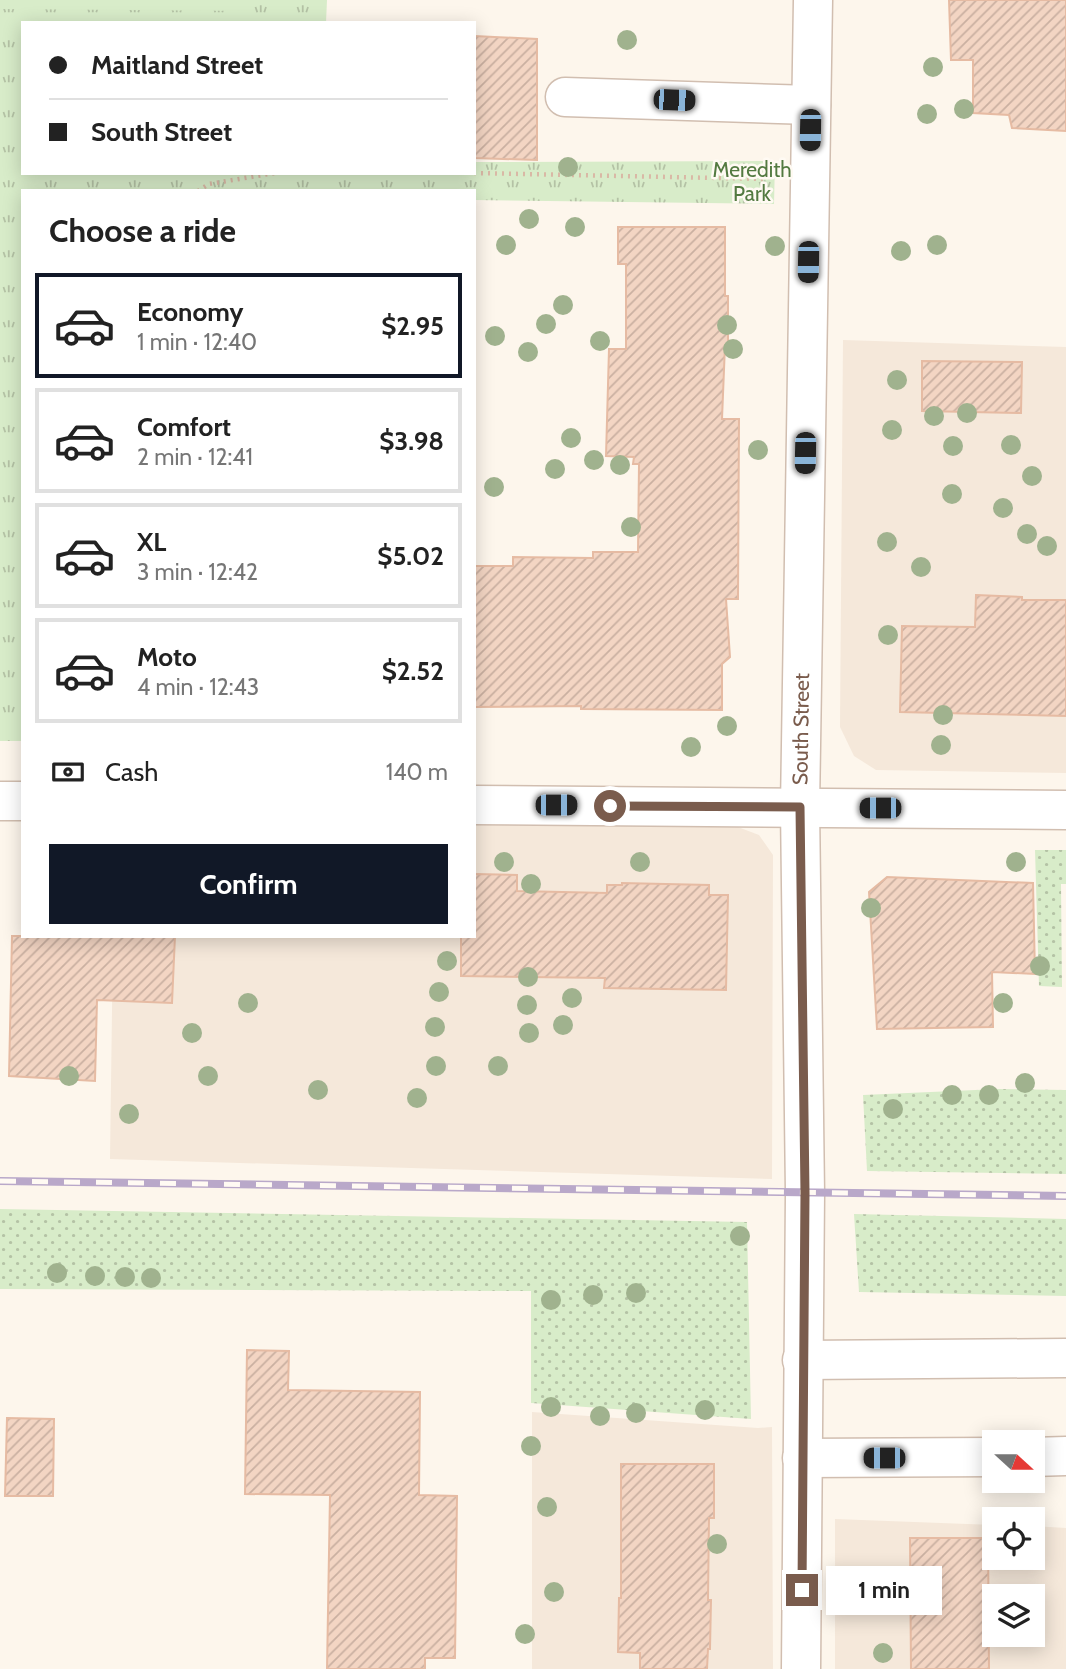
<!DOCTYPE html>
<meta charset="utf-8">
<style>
body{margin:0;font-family:Cabin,sans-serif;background:#f2f2f2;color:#222;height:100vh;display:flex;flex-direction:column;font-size:26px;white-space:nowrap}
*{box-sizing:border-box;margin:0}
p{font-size:23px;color:#767676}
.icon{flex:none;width:38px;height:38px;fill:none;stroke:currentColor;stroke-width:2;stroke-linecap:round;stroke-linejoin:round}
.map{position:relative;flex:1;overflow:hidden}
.drawer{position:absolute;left:21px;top:189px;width:455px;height:749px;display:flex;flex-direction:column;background:#fff;border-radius:0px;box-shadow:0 4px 18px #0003}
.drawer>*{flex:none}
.hud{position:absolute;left:21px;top:21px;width:455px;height:154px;border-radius:0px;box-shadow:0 4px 18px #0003;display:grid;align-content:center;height:154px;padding:0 28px;background:#fff}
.needle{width:46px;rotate:111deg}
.tools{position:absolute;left:982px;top:1430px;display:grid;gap:14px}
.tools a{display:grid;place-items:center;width:63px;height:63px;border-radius:0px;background:#fff;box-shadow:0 4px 18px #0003;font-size:35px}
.end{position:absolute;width:32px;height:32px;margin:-16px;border:9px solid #7a5c4d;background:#fff;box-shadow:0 0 0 4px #fff}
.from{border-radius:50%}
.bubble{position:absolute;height:49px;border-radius:0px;background:#fff;box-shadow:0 4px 18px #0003;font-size:23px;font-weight:800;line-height:49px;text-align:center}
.car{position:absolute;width:21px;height:42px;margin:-21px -10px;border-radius:9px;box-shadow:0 0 5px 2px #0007;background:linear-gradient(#222 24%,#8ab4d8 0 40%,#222 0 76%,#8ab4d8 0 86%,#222 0)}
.hud b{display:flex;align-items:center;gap:24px;height:66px;font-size:26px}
.hud b+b{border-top:2px solid #e0e0e0}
.hud i{width:18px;height:18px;background:#222}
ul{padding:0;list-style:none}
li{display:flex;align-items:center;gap:21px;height:105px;margin:0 14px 10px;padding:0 14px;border:4px solid #e0e0e0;border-radius:0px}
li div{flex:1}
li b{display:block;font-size:26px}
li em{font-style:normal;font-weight:800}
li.current{border-color:#111827}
li>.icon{width:63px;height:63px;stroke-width:1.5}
h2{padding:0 28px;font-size:32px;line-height:84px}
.pay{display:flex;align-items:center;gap:18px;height:77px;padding:0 28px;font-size:26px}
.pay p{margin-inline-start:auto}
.primary-button{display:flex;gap:14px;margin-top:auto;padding:14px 28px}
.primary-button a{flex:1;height:80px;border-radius:0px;background:#111827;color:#fff;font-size:28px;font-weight:800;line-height:80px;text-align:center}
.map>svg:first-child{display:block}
.residential{fill:#f5e8da;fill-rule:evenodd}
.grass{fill:url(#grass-dots)}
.park{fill:url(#park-tufts)}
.garden{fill:#d8ecc9}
.building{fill:url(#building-hatch);stroke:#e6bba3;stroke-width:2}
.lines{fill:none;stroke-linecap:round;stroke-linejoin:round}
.minor-casing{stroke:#d1beb0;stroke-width:41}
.path{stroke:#d9b8a5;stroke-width:4.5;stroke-dasharray:2 5;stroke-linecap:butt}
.minor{stroke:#fff;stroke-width:38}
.rail-casing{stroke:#b9a8c9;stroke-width:8}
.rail{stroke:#fffaf3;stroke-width:5;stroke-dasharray:16;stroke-linecap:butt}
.tree{fill:#a0b28e}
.route{stroke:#7a5c4d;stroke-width:9}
.labels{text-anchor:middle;stroke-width:5;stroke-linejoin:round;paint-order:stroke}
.park-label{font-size:21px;fill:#537a41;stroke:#fffaf3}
.street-label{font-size:21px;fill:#7a5c4d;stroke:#fffaf3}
</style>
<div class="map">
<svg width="1066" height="1669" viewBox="0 0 1066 1669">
<defs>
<pattern id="grass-dots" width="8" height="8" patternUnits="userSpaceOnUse" patternTransform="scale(1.75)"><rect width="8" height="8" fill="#d8ecc9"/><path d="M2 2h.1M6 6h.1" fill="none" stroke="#b4c2a5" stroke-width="1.8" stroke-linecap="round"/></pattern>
<pattern id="park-tufts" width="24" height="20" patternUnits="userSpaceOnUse" patternTransform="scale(1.75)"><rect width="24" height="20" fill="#d8ecc9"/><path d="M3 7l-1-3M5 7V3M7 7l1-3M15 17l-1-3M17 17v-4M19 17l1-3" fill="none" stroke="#b4c2a5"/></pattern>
<pattern id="building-hatch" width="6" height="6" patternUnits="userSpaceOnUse" patternTransform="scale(1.75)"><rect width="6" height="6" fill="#f3d5c3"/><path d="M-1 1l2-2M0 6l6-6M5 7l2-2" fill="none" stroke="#cab0a1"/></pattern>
</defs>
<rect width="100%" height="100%" fill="#fdf6ec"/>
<!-- residential -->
<g class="residential">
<polygon points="843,340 1066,347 1066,773 876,770 854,756 840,727"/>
<polygon points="474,822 730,824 759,835 773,855 772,1179 110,1159 113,936 474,936"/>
<polygon points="532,1412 758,1428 772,1427 773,1669 532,1669"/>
<path d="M835,1519L994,1525V1558H1032L1033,1526L1066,1528V1669H835ZM994,1596H1032V1634H994Z"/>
</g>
<!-- grass -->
<g class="grass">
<polygon points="1035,850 1066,850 1066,884 1061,884 1062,987 1039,986"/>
<polygon points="998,1089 1066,1090 1066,1174 867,1171 863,1095"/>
<polygon points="0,1209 747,1222 751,1419 531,1403 531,1291 0,1289"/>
<polygon points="854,1214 1066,1219 1066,1296 859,1292"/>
</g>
<!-- park -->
<polygon class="park" points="0,0 327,0 326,23 23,23 23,173 474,173 474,162 775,161 774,204 474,200 474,191 23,191 23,741 0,741"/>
<!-- garden -->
<polygon class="garden" points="0,0 251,0 251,11 0,9"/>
<!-- building -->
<g class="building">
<polygon points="949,0 1066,0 1066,131 1012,128 1009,115 973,113 973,60 951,60"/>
<polygon points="474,36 537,39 537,160 474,158"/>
<polygon points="618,227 725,227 725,296 728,296 728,345 725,345 722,419 739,419 738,599 726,599 730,657 722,664 722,710 581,709 581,706 474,707 474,566 513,566 513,557 593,558 593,552 638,552 639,464 633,464 634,457 606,456 609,349 626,349 626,264 618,264"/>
<polygon points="922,361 1022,362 1021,413 922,411"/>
<polygon points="976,595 1022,597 1022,600 1066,600 1066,716 900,712 902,626 975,627"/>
<polygon points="474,874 517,875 517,891 607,893 607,885 622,885 622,883 709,885 709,895 728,895 726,990 604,988 605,978 461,976 461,936 474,936"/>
<polygon points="887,877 1033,883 1035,974 992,972 993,1027 877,1029 869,892"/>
<polygon points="12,936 175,936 172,1003 97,1000 95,1081 9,1076"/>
<polygon points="247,1350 289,1351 288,1390 420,1392 419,1495 457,1496 455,1658 425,1658 425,1669 327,1669 330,1495 245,1494"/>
<polygon points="7,1418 54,1419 53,1496 5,1496"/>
<polygon points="621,1464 714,1464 714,1518 709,1518 708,1600 711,1600 710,1649 708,1649 707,1669 640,1669 640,1653 618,1652 619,1598 621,1598"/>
<polygon points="910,1538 988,1538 989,1669 911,1669"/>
</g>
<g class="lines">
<!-- minor casing -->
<g class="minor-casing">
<g id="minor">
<polyline points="565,97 811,105"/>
<polyline points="0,801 23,801"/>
<polyline points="474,805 1066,810"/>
<polyline points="802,1360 1066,1358"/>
<polyline points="1032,1457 1066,1456"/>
<polyline points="802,1458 994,1457"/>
<path id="s1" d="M801,1669L805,1193L800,807L813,0"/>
</g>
</g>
<!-- path -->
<g class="path">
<polyline points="474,173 767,179"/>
<polyline points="198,191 209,184 275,173"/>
</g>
<!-- minor -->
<use href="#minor" class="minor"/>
<!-- rail casing -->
<g class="rail-casing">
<polyline id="rail" points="0,1181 1066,1196"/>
</g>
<!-- rail -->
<use href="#rail" class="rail"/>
</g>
<!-- trees -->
<g class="tree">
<circle cx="627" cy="40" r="10"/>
<circle cx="933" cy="67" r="10"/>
<circle cx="964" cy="109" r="10"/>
<circle cx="927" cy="114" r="10"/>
<circle cx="568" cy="167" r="10"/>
<circle cx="529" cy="219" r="10"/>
<circle cx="575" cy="227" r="10"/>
<circle cx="506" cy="245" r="10"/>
<circle cx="937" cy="245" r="10"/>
<circle cx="775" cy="246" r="10"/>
<circle cx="901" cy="251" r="10"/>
<circle cx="563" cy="305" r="10"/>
<circle cx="546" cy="324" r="10"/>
<circle cx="727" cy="325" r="10"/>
<circle cx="495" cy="336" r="10"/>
<circle cx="600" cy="341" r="10"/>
<circle cx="733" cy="349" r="10"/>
<circle cx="528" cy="352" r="10"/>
<circle cx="897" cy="380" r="10"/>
<circle cx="967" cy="413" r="10"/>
<circle cx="934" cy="416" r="10"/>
<circle cx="892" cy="430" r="10"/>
<circle cx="571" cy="438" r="10"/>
<circle cx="1011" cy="445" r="10"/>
<circle cx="953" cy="446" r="10"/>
<circle cx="758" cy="450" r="10"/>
<circle cx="594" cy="460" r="10"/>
<circle cx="620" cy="465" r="10"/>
<circle cx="555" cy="469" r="10"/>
<circle cx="1032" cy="476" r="10"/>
<circle cx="494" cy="487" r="10"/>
<circle cx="952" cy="494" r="10"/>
<circle cx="1003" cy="508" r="10"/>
<circle cx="631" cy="527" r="10"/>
<circle cx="1027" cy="534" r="10"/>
<circle cx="887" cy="542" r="10"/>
<circle cx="1047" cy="546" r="10"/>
<circle cx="921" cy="567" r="10"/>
<circle cx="888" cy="635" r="10"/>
<circle cx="943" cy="715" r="10"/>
<circle cx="727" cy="726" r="10"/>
<circle cx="941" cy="745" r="10"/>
<circle cx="691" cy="747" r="10"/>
<circle cx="504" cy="862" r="10"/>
<circle cx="640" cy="862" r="10"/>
<circle cx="1016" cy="862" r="10"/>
<circle cx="531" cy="884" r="10"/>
<circle cx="871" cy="908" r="10"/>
<circle cx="447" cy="961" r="10"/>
<circle cx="1040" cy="966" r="10"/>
<circle cx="528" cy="977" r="10"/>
<circle cx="439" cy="992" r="10"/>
<circle cx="572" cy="998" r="10"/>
<circle cx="248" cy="1003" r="10"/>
<circle cx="1003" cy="1003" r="10"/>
<circle cx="527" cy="1005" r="10"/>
<circle cx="563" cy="1025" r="10"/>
<circle cx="435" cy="1027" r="10"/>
<circle cx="192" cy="1033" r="10"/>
<circle cx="529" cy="1033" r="10"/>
<circle cx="436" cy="1066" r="10"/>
<circle cx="498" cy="1066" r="10"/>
<circle cx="69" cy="1076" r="10"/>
<circle cx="208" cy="1076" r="10"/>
<circle cx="1025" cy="1083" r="10"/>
<circle cx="318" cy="1090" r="10"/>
<circle cx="952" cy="1095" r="10"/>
<circle cx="989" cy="1095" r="10"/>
<circle cx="417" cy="1098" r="10"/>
<circle cx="893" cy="1109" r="10"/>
<circle cx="129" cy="1114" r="10"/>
<circle cx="740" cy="1236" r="10"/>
<circle cx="57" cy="1273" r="10"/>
<circle cx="95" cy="1276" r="10"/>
<circle cx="125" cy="1277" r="10"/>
<circle cx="151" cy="1278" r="10"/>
<circle cx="636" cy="1293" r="10"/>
<circle cx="593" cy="1295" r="10"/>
<circle cx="551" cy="1300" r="10"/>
<circle cx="551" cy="1407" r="10"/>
<circle cx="705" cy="1410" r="10"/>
<circle cx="636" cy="1413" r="10"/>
<circle cx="600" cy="1416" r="10"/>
<circle cx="531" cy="1446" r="10"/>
<circle cx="547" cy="1507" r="10"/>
<circle cx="717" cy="1544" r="10"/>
<circle cx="554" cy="1592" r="10"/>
<circle cx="525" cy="1634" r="10"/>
<circle cx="883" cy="1653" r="10"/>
</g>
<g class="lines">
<!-- route -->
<polyline class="route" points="610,806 800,807 805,1193 802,1590"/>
</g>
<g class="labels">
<!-- park labels -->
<g class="park-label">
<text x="752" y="177">Meredith<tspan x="752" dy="24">Park</tspan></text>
</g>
<!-- street labels -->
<g class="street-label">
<text dy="7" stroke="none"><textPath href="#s1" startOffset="940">South Street</textPath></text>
</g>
</g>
</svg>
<div class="tools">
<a><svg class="needle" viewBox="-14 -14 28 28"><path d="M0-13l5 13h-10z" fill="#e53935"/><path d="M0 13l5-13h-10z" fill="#767676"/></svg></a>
<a><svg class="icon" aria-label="locate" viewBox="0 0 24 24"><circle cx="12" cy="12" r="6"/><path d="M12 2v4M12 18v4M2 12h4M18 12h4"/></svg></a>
<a><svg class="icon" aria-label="layers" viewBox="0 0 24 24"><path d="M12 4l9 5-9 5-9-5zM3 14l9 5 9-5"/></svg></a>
</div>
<i class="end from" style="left:610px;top:806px"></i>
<i class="end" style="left:802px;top:1590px"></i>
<div class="bubble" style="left:826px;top:1566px;width:116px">1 min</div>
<i class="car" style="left:674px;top:100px;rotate:92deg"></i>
<i class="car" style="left:810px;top:130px;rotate:181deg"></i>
<i class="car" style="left:808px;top:262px;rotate:181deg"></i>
<i class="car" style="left:805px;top:453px;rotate:181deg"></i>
<i class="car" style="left:556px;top:805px;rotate:90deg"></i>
<i class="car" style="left:880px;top:808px;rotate:270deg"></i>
<i class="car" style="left:884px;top:1458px;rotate:270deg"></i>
<div class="hud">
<b><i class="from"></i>Maitland Street</b>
<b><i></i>South Street</b>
</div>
<section class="drawer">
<h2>Choose a ride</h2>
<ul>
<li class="current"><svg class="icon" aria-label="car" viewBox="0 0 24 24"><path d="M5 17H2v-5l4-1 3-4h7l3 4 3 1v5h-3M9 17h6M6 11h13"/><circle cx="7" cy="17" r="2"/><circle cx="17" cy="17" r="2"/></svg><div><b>Economy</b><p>1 min · 12:40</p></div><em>$2.95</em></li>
<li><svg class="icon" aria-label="car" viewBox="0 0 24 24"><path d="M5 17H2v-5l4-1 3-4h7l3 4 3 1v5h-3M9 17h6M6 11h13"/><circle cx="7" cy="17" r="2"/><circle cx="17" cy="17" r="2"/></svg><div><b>Comfort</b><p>2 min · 12:41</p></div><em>$3.98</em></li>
<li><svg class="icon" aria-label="car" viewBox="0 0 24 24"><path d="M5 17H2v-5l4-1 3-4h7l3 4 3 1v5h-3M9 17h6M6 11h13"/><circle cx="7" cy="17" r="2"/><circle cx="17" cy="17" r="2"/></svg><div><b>XL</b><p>3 min · 12:42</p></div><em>$5.02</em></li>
<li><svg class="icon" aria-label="car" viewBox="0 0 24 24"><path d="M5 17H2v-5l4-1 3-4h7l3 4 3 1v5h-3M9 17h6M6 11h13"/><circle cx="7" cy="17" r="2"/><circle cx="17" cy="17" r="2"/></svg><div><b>Moto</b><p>4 min · 12:43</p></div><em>$2.52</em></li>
</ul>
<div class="pay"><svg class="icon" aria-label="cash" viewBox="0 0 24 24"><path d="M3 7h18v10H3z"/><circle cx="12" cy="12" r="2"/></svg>Cash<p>140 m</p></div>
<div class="primary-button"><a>Confirm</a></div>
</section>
</div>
